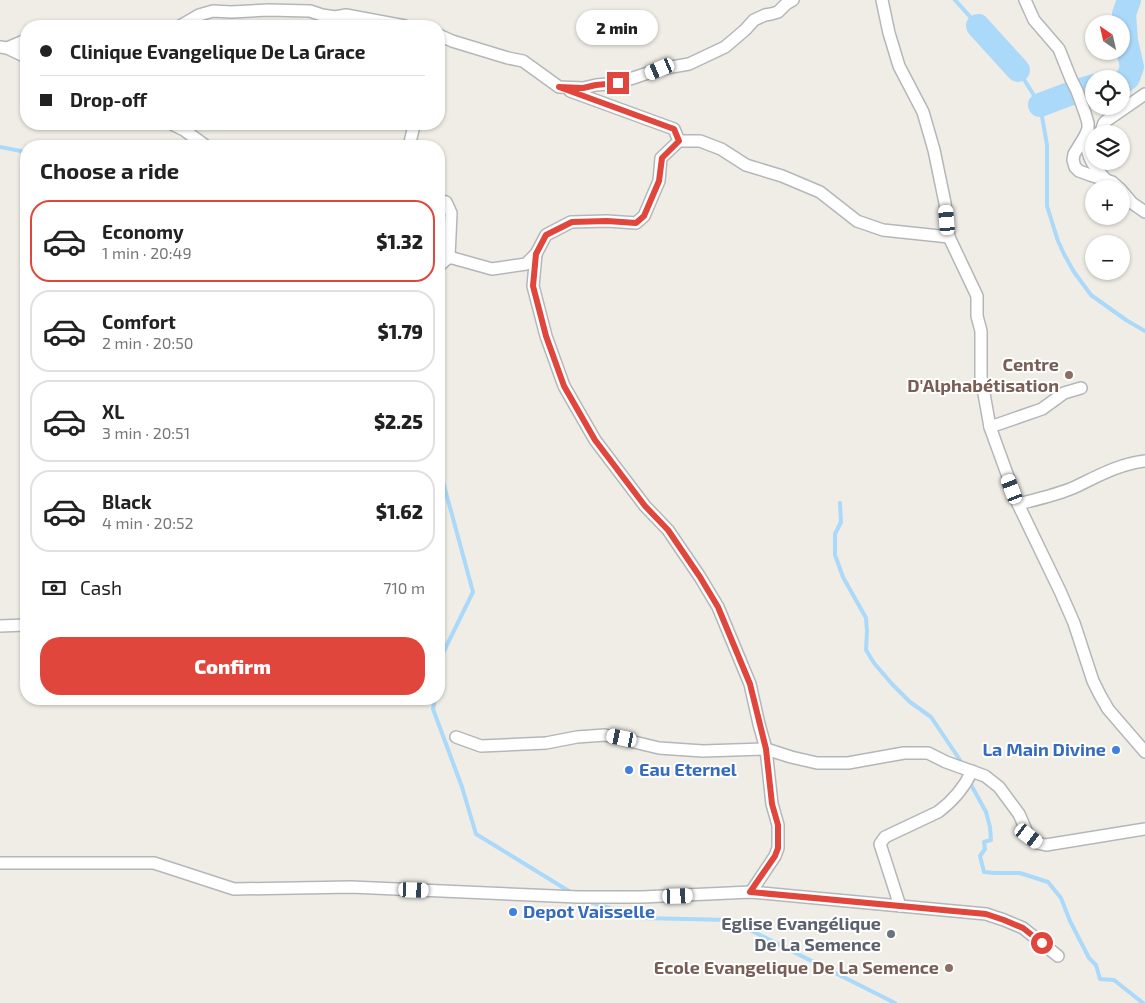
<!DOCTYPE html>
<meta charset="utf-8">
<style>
body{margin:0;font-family:"Exo 2",sans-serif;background:#f2f2f2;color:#222;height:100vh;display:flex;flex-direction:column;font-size:19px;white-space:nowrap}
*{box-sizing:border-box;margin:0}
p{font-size:16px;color:#767676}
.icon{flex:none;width:28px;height:28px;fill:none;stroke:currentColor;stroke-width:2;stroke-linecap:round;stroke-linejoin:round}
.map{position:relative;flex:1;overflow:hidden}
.panel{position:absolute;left:20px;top:140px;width:425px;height:565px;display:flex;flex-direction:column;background:#fff;border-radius:20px;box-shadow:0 1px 4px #0004}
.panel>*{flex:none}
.banner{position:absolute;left:20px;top:20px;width:425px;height:110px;border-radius:20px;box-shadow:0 1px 4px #0004;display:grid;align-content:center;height:110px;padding:0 20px;background:#fff}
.needle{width:32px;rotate:326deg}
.buttons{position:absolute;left:1085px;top:15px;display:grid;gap:10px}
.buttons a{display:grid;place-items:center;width:45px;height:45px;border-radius:50%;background:#fff;box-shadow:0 1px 4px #0004;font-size:25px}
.end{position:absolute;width:22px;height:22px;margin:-11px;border:6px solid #e0463c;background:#fff;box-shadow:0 0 0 2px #fff}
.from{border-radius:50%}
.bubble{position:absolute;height:35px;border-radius:18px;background:#fff;box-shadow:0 1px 4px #0004;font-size:16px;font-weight:800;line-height:35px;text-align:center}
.car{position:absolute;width:15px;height:30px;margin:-15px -8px;border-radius:6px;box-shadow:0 0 4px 1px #0007;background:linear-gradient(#fff 24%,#345 0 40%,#fff 0 76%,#345 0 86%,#fff 0)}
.banner b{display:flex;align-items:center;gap:18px;height:48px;font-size:19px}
.banner b+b{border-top:1px solid #e0e0e0}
.banner i{width:12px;height:12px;background:#222}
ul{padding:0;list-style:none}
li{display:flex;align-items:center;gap:15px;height:82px;margin:0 10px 8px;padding:0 10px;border:2px solid #e0e0e0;border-radius:20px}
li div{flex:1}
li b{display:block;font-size:19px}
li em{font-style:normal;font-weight:800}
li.on{border-color:#e0463c}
li>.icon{width:45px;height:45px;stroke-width:1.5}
h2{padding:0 20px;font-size:22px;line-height:60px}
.pay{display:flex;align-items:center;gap:12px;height:55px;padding:0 20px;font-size:19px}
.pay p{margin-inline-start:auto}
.cta{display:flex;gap:10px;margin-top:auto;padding:10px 20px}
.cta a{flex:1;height:58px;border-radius:20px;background:#e0463c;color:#fff;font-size:20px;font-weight:800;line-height:58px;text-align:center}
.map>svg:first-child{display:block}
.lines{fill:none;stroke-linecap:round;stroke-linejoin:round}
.stream{stroke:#abd9fa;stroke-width:4}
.river{stroke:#abd9fa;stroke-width:24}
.street-casing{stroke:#b4b7ba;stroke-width:14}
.street{stroke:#fff;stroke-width:11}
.route{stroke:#e0463c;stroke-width:6}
.education-dot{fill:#8d6e63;stroke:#fff;stroke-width:2}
.shop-dot{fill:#3f7fe0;stroke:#fff;stroke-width:2}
.worship-dot{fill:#6b7280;stroke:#fff;stroke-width:2}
.labels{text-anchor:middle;stroke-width:4;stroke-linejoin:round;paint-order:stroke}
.education-label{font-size:18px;font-weight:bold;fill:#785e54;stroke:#fff;text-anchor:end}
.shop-label{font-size:18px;font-weight:bold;fill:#366cbe;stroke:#fff;text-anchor:start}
.worship-label{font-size:18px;font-weight:bold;fill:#5b616d;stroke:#fff;text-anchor:end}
</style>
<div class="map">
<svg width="1145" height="1003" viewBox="0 0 1145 1003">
<rect width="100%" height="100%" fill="#efede6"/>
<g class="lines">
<!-- stream -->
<g class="stream">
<polyline points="955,0 1018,70 1040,105 1047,145 1047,206 1058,241 1064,254 1074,272 1091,295 1126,320 1145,331"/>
<polyline points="0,147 26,152"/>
<polyline points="439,467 473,592 441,657 439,671"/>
<polyline points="840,503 841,522 835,534 835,555 843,577 866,618 867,631 866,650 874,663 892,684 910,702 931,717 960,760 962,765"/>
<polyline points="435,699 433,709 462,787 476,834 572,893"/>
<polyline points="969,781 986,812 990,827 991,840 984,842 985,849 980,856 984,872 994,873 1020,873 1048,882 1061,898 1070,921 1089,958 1096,965 1100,979 1114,980 1143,1003"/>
<polyline points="587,901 641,918 730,920 895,1003"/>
</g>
<!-- river -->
<g class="river">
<polyline points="978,26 1018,70"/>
<polyline points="1121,83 1128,78 1132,67 1126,41 1124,14 1129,0"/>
<polyline points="1040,105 1077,91 1094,86"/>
</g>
<!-- street casing -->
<g class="street-casing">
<g id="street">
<polyline points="882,0 889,33 899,66 923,112 934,150 945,203 949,237 977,296 977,316 981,331 981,377 990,427 1018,504 1060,591 1074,623 1093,681 1100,695 1108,709 1120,723 1145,752"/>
<polyline points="1025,0 1034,20 1059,49 1071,79 1077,91 1085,113 1088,123 1088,129 1085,136 1074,154 1073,160 1075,167 1079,171 1090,175 1112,182 1120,189"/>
<polyline points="180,26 199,15 213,11 231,12 268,10 310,11 322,15 335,17 346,15 405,26"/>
<polyline points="439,35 452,41 508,58 523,61 559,87 583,88 596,85 618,83 660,69 689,64 725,47 745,30 754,20 765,15 771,14 778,12 786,4 793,0"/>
<polyline points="0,47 7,48 26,57"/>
<polyline points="7,48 26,40"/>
<polyline points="570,91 674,129 679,141"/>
<polyline points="172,124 184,130 206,146"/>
<polyline points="1100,134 1104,123 1106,121 1145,94"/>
<path d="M1085,136C1088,159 1091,163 1106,180"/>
<polyline points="409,146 414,126 413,124"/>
<polyline points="1121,190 1132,203 1145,212"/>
<polyline points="439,200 446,202 451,213 449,257"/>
<polyline points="536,254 533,286 546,336 564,386 595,440 645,506 668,530 700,577 718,607 750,684 759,724 766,749 772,804 778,825 778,848 775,856 751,892"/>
<polyline points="439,266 449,257 492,269 526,264 536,254 546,235 571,222 607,221 636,223 644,216 659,181 661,158 679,141 700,141 721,149 746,165 782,176 820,192 857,221 883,230 949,237"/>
<polyline points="990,427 1042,409 1064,393 1081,388"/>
<path d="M1018,504C1038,499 1057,495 1075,487C1098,476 1119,464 1145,461"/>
<polyline points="0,626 26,625"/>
<polyline points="456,737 481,746 546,743 577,737 605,735 659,748 703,751 766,749 791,757 817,763 848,763 904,753 928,753 946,762 985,776 999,787 1019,814 1029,837 1037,843 1046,845 1145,829"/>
<polyline points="0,863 154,863 234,889 351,887 578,897 642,897 751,892 986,914 1004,920 1023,928 1058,956"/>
<path d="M900,906L880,844L885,837L938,812C953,801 964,788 972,771"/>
</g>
</g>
<!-- street -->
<use href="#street" class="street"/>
</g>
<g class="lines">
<!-- route -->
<polyline class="route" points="618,83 596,85 583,88 559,87 674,129 679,141 662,158 659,181 644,216 636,223 607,221 572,222 546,235 536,254 533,286 546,336 564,386 595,440 645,506 668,530 700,577 718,607 750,684 766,749 772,804 778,825 778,848 775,856 750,892 986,914 1004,920 1023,928 1042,943"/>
</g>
<!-- markers -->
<g class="education-dot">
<circle cx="1069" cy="375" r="5"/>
<circle cx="949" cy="968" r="5"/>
</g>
<g class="shop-dot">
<circle cx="1116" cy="750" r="5"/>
<circle cx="629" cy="770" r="5"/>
<circle cx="513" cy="912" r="5"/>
</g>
<circle class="worship-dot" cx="891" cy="934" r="5"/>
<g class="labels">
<!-- education labels -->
<g class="education-label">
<text x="1059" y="371">Centre<tspan x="1059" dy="21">D'Alphabétisation</tspan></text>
<text x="939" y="974">Ecole Evangelique De La Semence</text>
</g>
<!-- shop labels -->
<g class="shop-label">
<text x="1106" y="756" text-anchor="end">La Main Divine</text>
<text x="639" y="776">Eau Eternel</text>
<text x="523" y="918">Depot Vaisselle</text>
</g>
<!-- worship labels -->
<g class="worship-label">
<text x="881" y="930">Eglise Evangélique<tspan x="881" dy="21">De La Semence</tspan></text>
</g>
</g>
</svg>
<div class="buttons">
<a><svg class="needle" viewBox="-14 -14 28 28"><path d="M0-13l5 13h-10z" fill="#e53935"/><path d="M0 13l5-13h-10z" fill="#767676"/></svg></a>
<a><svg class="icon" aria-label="locate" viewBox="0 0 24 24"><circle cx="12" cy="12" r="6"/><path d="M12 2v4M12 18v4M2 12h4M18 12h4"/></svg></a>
<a><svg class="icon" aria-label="layers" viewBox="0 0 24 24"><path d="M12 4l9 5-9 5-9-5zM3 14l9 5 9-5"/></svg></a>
<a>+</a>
<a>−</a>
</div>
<i class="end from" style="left:1042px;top:943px"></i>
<i class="end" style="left:618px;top:83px"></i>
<div class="bubble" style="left:576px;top:10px;width:82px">2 min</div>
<i class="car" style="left:660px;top:69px;rotate:247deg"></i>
<i class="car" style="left:947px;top:220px;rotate:355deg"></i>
<i class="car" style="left:1012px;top:489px;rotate:339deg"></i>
<i class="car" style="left:622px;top:738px;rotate:282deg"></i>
<i class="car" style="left:1029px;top:836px;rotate:127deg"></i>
<i class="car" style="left:414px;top:890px;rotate:92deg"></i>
<i class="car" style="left:678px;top:896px;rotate:88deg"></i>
<div class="banner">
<b><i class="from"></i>Clinique Evangelique De La Grace</b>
<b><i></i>Drop-off</b>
</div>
<section class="panel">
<h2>Choose a ride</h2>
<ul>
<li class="on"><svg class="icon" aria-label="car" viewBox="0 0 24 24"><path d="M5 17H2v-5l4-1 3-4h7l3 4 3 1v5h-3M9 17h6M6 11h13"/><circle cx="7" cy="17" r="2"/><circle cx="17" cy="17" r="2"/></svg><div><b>Economy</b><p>1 min · 20:49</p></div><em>$1.32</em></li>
<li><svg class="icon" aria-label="car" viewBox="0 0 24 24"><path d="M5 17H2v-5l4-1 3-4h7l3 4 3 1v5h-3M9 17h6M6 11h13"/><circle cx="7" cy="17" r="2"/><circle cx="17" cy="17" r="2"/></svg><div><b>Comfort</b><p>2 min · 20:50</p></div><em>$1.79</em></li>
<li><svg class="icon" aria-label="car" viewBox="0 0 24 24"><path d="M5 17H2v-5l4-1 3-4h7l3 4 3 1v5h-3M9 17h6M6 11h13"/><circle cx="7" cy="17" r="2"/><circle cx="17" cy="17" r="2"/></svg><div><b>XL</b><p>3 min · 20:51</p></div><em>$2.25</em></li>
<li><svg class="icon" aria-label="car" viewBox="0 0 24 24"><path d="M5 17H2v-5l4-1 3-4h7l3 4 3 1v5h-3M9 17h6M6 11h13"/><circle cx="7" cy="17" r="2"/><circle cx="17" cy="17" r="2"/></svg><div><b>Black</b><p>4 min · 20:52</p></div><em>$1.62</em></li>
</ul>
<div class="pay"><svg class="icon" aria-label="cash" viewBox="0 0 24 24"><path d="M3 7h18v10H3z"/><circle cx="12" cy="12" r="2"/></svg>Cash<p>710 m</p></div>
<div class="cta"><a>Confirm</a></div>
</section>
</div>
